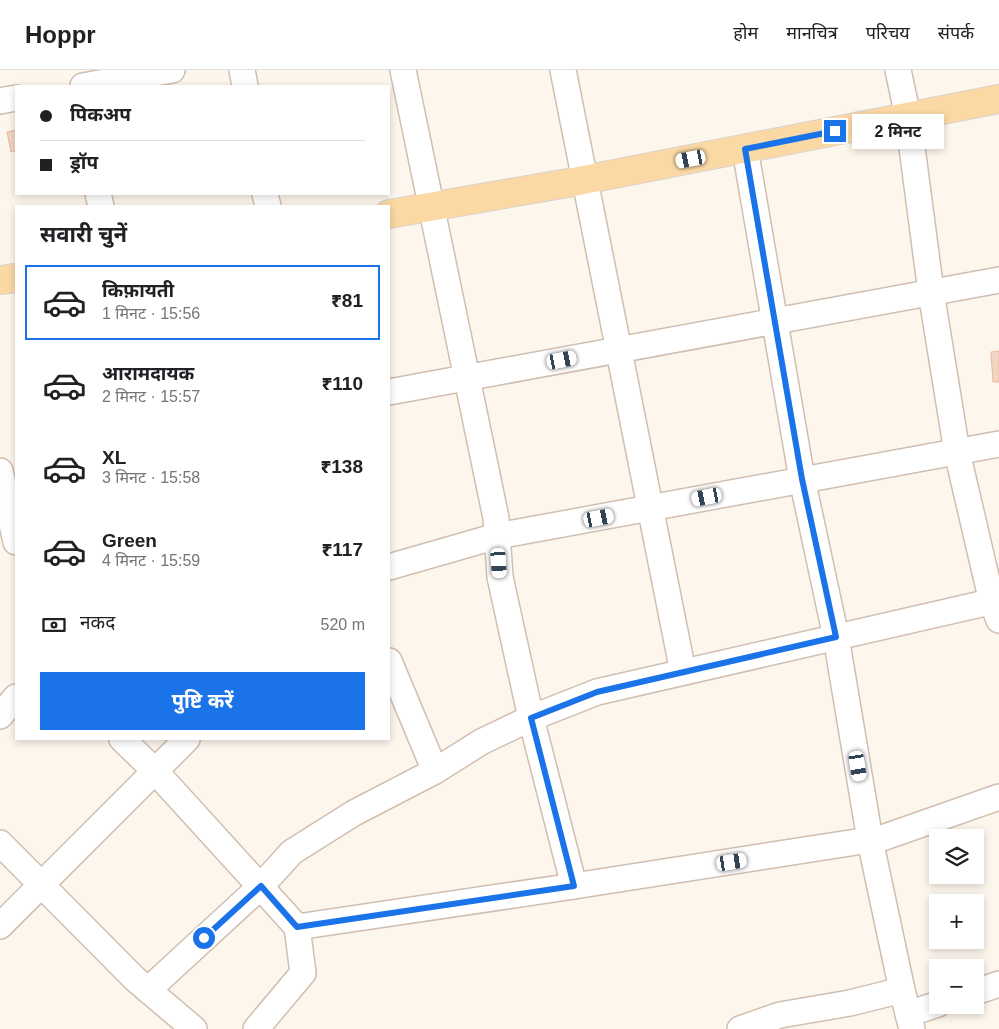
<!DOCTYPE html>
<html lang="hi">
<meta charset="utf-8">
<style>
body{margin:0;font-family:Arial,"Noto Sans Devanagari",sans-serif;background:#f6f6f6;color:#202124;height:100vh;display:flex;flex-direction:column;font-size:19px;white-space:nowrap}
*{box-sizing:border-box;margin:0}
p{font-size:16px;color:#757577}
.icon{flex:none;width:28px;height:28px;fill:none;stroke:currentColor;stroke-width:2;stroke-linecap:round;stroke-linejoin:round}
.map{position:relative;flex:1;overflow:hidden}
.side{position:absolute;left:15px;top:135px;width:375px;height:535px;display:flex;flex-direction:column;background:#fff;border-radius:0px;box-shadow:0 2px 8px #0003}
.side>*{flex:none}
.top-card{position:absolute;left:15px;top:15px;width:375px;height:110px;border-radius:0px;box-shadow:0 2px 8px #0003;display:grid;align-content:center;height:110px;padding:0 25px;background:#fff}
.buttons{position:absolute;left:929px;top:759px;display:grid;gap:10px}
.buttons a{display:grid;place-items:center;width:55px;height:55px;border-radius:0px;background:#fff;box-shadow:0 2px 8px #0003;font-size:25px}
.end{position:absolute;width:22px;height:22px;margin:-11px;border:6px solid #1a73e8;background:#fff;box-shadow:0 0 0 2px #fff}
.from{border-radius:50%}
.bubble{position:absolute;height:35px;border-radius:0px;background:#fff;box-shadow:0 2px 8px #0003;font-size:16px;font-weight:700;line-height:35px;text-align:center}
.car{position:absolute;width:15px;height:30px;margin:-15px -8px;border-radius:6px;box-shadow:0 0 4px 1px #0007;background:linear-gradient(#fff 24%,#345 0 40%,#fff 0 76%,#345 0 86%,#fff 0)}
.top-card b{display:flex;align-items:center;gap:18px;height:48px;font-size:19px}
.top-card b+b{border-top:1px solid #e0e0e0}
.top-card i{width:12px;height:12px;background:#202124}
ul{padding:0;list-style:none}
li{display:flex;align-items:center;gap:15px;height:75px;margin:0 10px 8px;padding:0 15px;border:2px solid transparent;border-radius:0px}
li div{flex:1}
li b{display:block;font-size:19px}
li em{font-style:normal;font-weight:700}
li.active{border-color:#1a73e8}
li>.icon{width:45px;height:45px;stroke-width:1.5}
h2{padding:0 25px;font-size:22px;line-height:60px}
.pay{display:flex;align-items:center;gap:12px;height:55px;padding:0 25px;font-size:19px}
.pay p{margin-inline-start:auto}
.cta{display:flex;gap:10px;margin-top:auto;padding:10px 25px}
.cta a{flex:1;height:58px;border-radius:0px;background:#1a73e8;color:#fff;font-size:20px;font-weight:700;line-height:58px;text-align:center}
header{display:flex;align-items:center;gap:30px;box-sizing:border-box;height:70px;padding:0 25px;background:#fff;border-bottom:1px solid #e0e0e0}
header strong{font-size:24px}
nav{display:flex;gap:28px;margin-inline-start:auto;font-size:18px}
.map>svg:first-child{display:block}
.building{fill:#f3d5c3;stroke:#e6bba3}
.lines{fill:none;stroke-linecap:round;stroke-linejoin:round}
.minor-casing{stroke:#d1beb0;stroke-width:28}
.major-casing{stroke:#dad1cd;stroke-width:30}
.minor{stroke:#fff;stroke-width:25}
.major{stroke:#fbd9a5;stroke-width:28}
.route{stroke:#1a73e8;stroke-width:6}
</style>
<header>
<strong>Hoppr</strong>
<nav><a>होम</a><a>मानचित्र</a><a>परिचय</a><a>संपर्क</a></nav>
</header>
<div class="map">
<svg width="999" height="959" viewBox="0 0 999 959">
<rect width="100%" height="100%" fill="#fdf6ec"/>
<!-- building -->
<g class="building">
<polygon points="16,60 16,81 11,82 7,62"/>
<polygon points="999,281 999,312 993,312 991,282"/>
</g>
<g class="lines">
<!-- minor casing -->
<g class="minor-casing">
<g id="minor">
<polyline points="242,0 245,16"/>
<polyline points="403,0 496,448 500,507 531,648 574,816"/>
<polyline points="563,0 683,602"/>
<polyline points="898,0 908,47 931,222 957,382 992,532 999,550"/>
<polyline points="83,16 172,0"/>
<polyline points="0,31 16,28"/>
<polyline points="745,79 802,409 836,567 870,770 902,920 912,959"/>
<polyline points="98,124 101,136"/>
<polyline points="265,124 268,136"/>
<polyline points="389,322 999,210"/>
<polyline points="0,401 16,472"/>
<polyline points="389,497 497,466 999,374"/>
<polyline points="389,591 435,701"/>
<polyline points="0,646 16,627"/>
<polyline points="122,669 155,701 297,857"/>
<polyline points="0,773 135,909 194,959"/>
<polyline points="0,856 187,669"/>
<polyline points="148,920 261,816 292,782 354,743 435,701 481,672 531,648 597,622 999,530"/>
<polyline points="975,922 999,914"/>
<polyline points="908,944 938,934"/>
<polyline points="256,959 303,903 297,857 574,816 882,768 999,727"/>
<polyline points="740,959 780,945 850,933 902,920"/>
</g>
</g>
<!-- major casing -->
<g class="major-casing">
<g id="major">
<polyline points="389,144 568,113 999,29"/>
<polyline points="0,210 16,208"/>
</g>
</g>
<!-- minor -->
<use href="#minor" class="minor"/>
<!-- major -->
<use href="#major" class="major"/>
</g>
<g class="lines">
<!-- route -->
<polyline class="route" points="204,868 261,816 297,857 574,816 531,648 597,622 836,567 802,409 745,79 835,61"/>
</g>
</svg>
<div class="buttons">
<a><svg class="icon" aria-label="layers" viewBox="0 0 24 24"><path d="M12 4l9 5-9 5-9-5zM3 14l9 5 9-5"/></svg></a>
<a>+</a>
<a>−</a>
</div>
<i class="end from" style="left:204px;top:868px"></i>
<i class="end" style="left:835px;top:61px"></i>
<div class="bubble" style="left:852px;top:44px;width:92px">2 मिनट</div>
<i class="car" style="left:691px;top:89px;rotate:259deg"></i>
<i class="car" style="left:562px;top:290px;rotate:79deg"></i>
<i class="car" style="left:707px;top:427px;rotate:259deg"></i>
<i class="car" style="left:599px;top:448px;rotate:79deg"></i>
<i class="car" style="left:499px;top:493px;rotate:176deg"></i>
<i class="car" style="left:858px;top:696px;rotate:171deg"></i>
<i class="car" style="left:732px;top:792px;rotate:81deg"></i>
<div class="top-card">
<b><i class="from"></i>पिकअप</b>
<b><i></i>ड्रॉप</b>
</div>
<section class="side">
<h2>सवारी चुनें</h2>
<ul>
<li class="active"><svg class="icon" aria-label="car" viewBox="0 0 24 24"><path d="M5 17H2v-5l4-1 3-4h7l3 4 3 1v5h-3M9 17h6M6 11h13"/><circle cx="7" cy="17" r="2"/><circle cx="17" cy="17" r="2"/></svg><div><b>किफ़ायती</b><p>1 मिनट · 15:56</p></div><em>₹81</em></li>
<li><svg class="icon" aria-label="car" viewBox="0 0 24 24"><path d="M5 17H2v-5l4-1 3-4h7l3 4 3 1v5h-3M9 17h6M6 11h13"/><circle cx="7" cy="17" r="2"/><circle cx="17" cy="17" r="2"/></svg><div><b>आरामदायक</b><p>2 मिनट · 15:57</p></div><em>₹110</em></li>
<li><svg class="icon" aria-label="car" viewBox="0 0 24 24"><path d="M5 17H2v-5l4-1 3-4h7l3 4 3 1v5h-3M9 17h6M6 11h13"/><circle cx="7" cy="17" r="2"/><circle cx="17" cy="17" r="2"/></svg><div><b>XL</b><p>3 मिनट · 15:58</p></div><em>₹138</em></li>
<li><svg class="icon" aria-label="car" viewBox="0 0 24 24"><path d="M5 17H2v-5l4-1 3-4h7l3 4 3 1v5h-3M9 17h6M6 11h13"/><circle cx="7" cy="17" r="2"/><circle cx="17" cy="17" r="2"/></svg><div><b>Green</b><p>4 मिनट · 15:59</p></div><em>₹117</em></li>
</ul>
<div class="pay"><svg class="icon" aria-label="cash" viewBox="0 0 24 24"><path d="M3 7h18v10H3z"/><circle cx="12" cy="12" r="2"/></svg>नकद<p>520 m</p></div>
<div class="cta"><a>पुष्टि करें</a></div>
</section>
</div>
